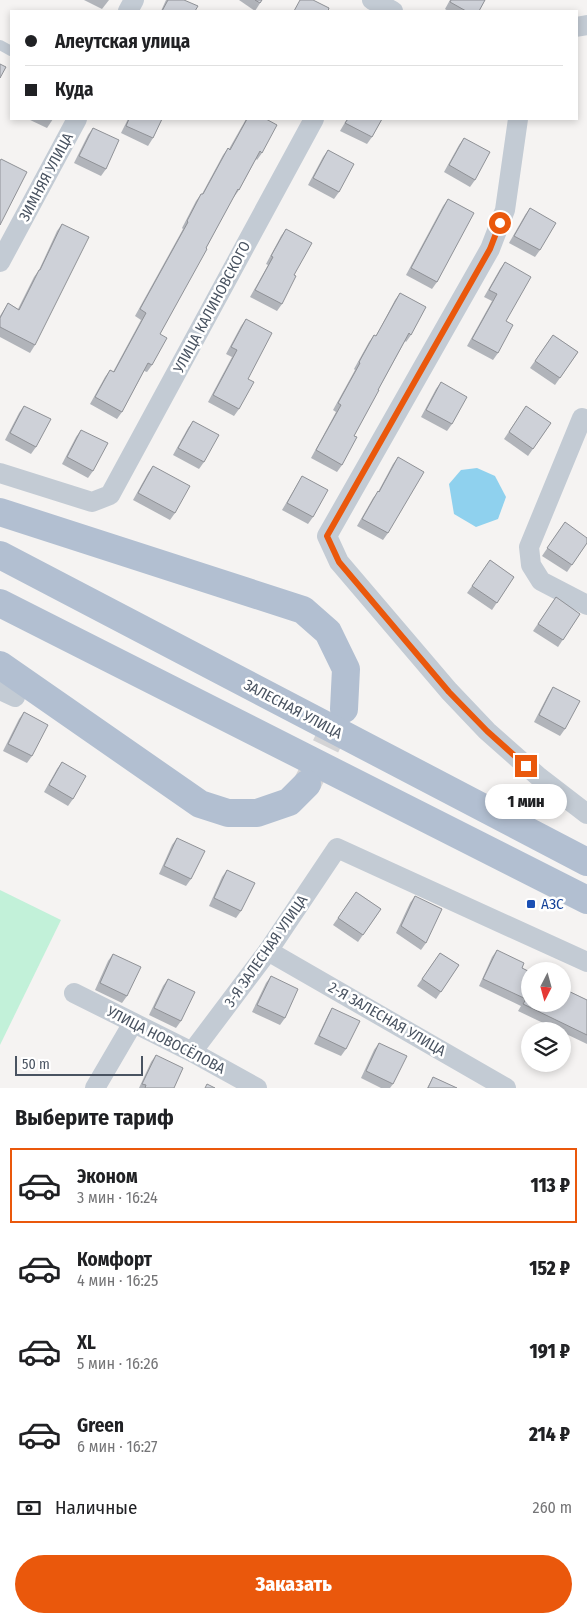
<!DOCTYPE html>
<html lang="ru">
<meta charset="utf-8">
<style>
body{margin:0;font-family:"Fira Sans Condensed",sans-serif;background:#f6f6f6;color:#202124;height:100vh;display:flex;flex-direction:column;font-size:19px;white-space:nowrap}
*{box-sizing:border-box;margin:0}
p{font-size:16px;color:#757577}
.icon{flex:none;width:28px;height:28px;fill:none;stroke:currentColor;stroke-width:2;stroke-linecap:round;stroke-linejoin:round}
.map{position:relative;height:1088px;overflow:hidden}
.details{display:flex;flex-direction:column;background:#fff;flex:1}
.details>*{flex:none}
.guide{position:absolute;left:10px;top:10px;width:568px;height:110px;border-radius:0px;box-shadow:0 2px 8px #0003;display:grid;align-content:center;height:110px;padding:0 15px;background:#fff}
.needle{width:32px;rotate:186deg}
.buttons{position:absolute;left:521px;top:962px;display:grid;gap:10px}
.buttons a{display:grid;place-items:center;width:50px;height:50px;border-radius:50%;background:#fff;box-shadow:0 2px 8px #0003;font-size:25px}
.scale{position:absolute;left:15px;bottom:12px;width:128px;box-sizing:border-box;padding-left:5px;border:2px solid #495361;border-top:0;font-size:14px;line-height:18px;white-space:nowrap;color:#495361;-webkit-text-stroke:4px #fff;paint-order:stroke}
.end{position:absolute;width:22px;height:22px;margin:-11px;border:6px solid #ea580c;background:#fff;box-shadow:0 0 0 2px #fff}
.from{border-radius:50%}
.bubble{position:absolute;height:35px;border-radius:18px;background:#fff;box-shadow:0 2px 8px #0003;font-size:16px;font-weight:800;line-height:35px;text-align:center}
.guide b{display:flex;align-items:center;gap:18px;height:48px;font-size:19px}
.guide b+b{border-top:1px solid #e0e0e0}
.guide i{width:12px;height:12px;background:#202124}
ul{padding:0;list-style:none}
li{display:flex;align-items:center;gap:15px;height:75px;margin:0 10px 8px;padding:0 5px;border:2px solid transparent;border-radius:0px}
li div{flex:1}
li b{display:block;font-size:19px}
li em{font-style:normal;font-weight:800}
li.on{border-color:#ea580c}
li>.icon{width:45px;height:45px;stroke-width:1.5}
h2{padding:0 15px;font-size:22px;line-height:60px}
.pay{display:flex;align-items:center;gap:12px;height:55px;padding:0 15px;font-size:19px}
.pay p{margin-inline-start:auto}
.primary-button{display:flex;gap:10px;margin-top:auto;padding:10px 15px}
.primary-button a{flex:1;height:58px;border-radius:30px;background:#ea580c;color:#fff;font-size:20px;font-weight:800;line-height:58px;text-align:center}
.map>svg:first-child{display:block}
.green{fill:#c2f1d9}
.water{fill:#8fd1ee}
.lines{fill:none;stroke-linecap:round;stroke-linejoin:round}
.primary-tunnel{stroke:#d3d3d5;stroke-width:28;stroke-dasharray:28 14;stroke-linecap:butt}
.lane{stroke:#c3cbd4;stroke-width:10}
.street{stroke:#c3cbd4;stroke-width:20}
.primary{stroke:#b2bfd1;stroke-width:28}
.wall{fill:#b1b4ba}
.building{fill:#ced1d8;stroke:#909297}
.route{stroke:#ea580c;stroke-width:6}
.transit-dot{fill:#1a4fb4;stroke:#fff;stroke-width:2}
.labels{text-anchor:middle;stroke-width:5;stroke-linejoin:round;paint-order:stroke}
.street-label{font-size:15px;fill:#495361;stroke:#fff}
.transit-label{font-size:15px;fill:#164399;stroke:#fff;text-anchor:start}
</style>
<div class="map">
<svg width="587" height="1088" viewBox="0 0 587 1088">
<rect width="100%" height="100%" fill="#f5f3f2"/>
<!-- green -->
<polygon class="green" points="0,890 61,920 0,1045"/>
<!-- water -->
<polygon class="water" points="477,468 495,476 506,497 498,519 476,527 454,514 449,484 461,470"/>
<g class="lines">
<!-- primary-tunnel -->
<polyline class="primary-tunnel" points="307,784 344,709"/>
<!-- lane -->
<polyline class="lane" points="0,45 11,51"/>
<!-- street -->
<g class="street">
<polyline points="372,0 393,11"/>
<polyline points="128,11 134,0"/>
<polyline points="576,27 587,25"/>
<polyline points="518,119 505,210 490,249 327,536 339,562 449,691 487,731 539,777 587,814"/>
<polyline points="0,262 77,119"/>
<polyline points="582,418 529,547 531,565 541,581 587,605"/>
<polyline points="0,473 92,502 110,495 314,119"/>
<polyline points="0,690 15,697"/>
<polyline points="268,951 506,1088"/>
<polyline points="74,993 192,1052 257,1088"/>
<polyline points="192,1052 268,951 337,848 587,962"/>
<polyline points="95,1088 133,1023"/>
</g>
<!-- primary -->
<g class="primary">
<polyline points="0,512 303,610 328,632 346,669 344,709"/>
<polyline points="0,555 587,862"/>
<polyline points="0,603 587,900"/>
<polyline points="0,665 200,804 228,813 257,813 289,802 307,784"/>
</g>
</g>
<!-- wall -->
<g class="wall">
<polygon points="84,0 109,0 102,9"/>
<polygon points="166,0 184,0 195,11 161,11"/>
<polygon points="239,0 262,0 255,11"/>
<polygon points="450,0 485,0 479,11 448,11 445,9"/>
<polygon points="28,119 53,119 47,128"/>
<polygon points="128,119 162,119 153,138 148,146 121,133"/>
<polygon points="246,119 266,119 262,153 257,160 256,159 239,190 234,197 234,196 160,334 152,365 147,372 144,371 122,412 117,419 90,404 105,377 110,370 113,372 141,320 135,316 183,229 182,228 196,201 201,194 202,194 223,155 228,148 229,149"/>
<polygon points="347,119 382,119 372,137 367,144 340,131"/>
<polygon points="93,128 106,169 101,176 74,163 88,135"/>
<polygon points="464,138 475,180 470,187 444,172 459,145"/>
<polygon points="328,150 339,192 334,199 308,185 323,157"/>
<polygon points="448,199 437,282 432,289 406,275 443,206"/>
<polygon points="530,208 540,250 535,257 509,243 525,215"/>
<polygon points="62,224 35,345 30,353 0,337 0,316 8,303 18,309 34,277 39,270 57,231"/>
<polygon points="286,229 282,304 277,311 250,297 268,265 266,264 281,236"/>
<polygon points="505,262 506,321 498,353 493,360 467,346 492,301 484,297 500,269"/>
<polygon points="400,293 411,335 406,342 405,341 378,390 354,436 342,465 337,472 311,458 336,412 333,410 355,370 354,369 369,342 374,335 376,336 395,300"/>
<polygon points="246,319 248,379 239,409 234,416 208,402 232,357 226,354 241,326"/>
<polygon points="553,335 578,352 555,385 530,368"/>
<polygon points="441,382 452,424 447,431 421,417 436,389"/>
<polygon points="24,406 36,447 31,454 5,440 19,413"/>
<polygon points="526,406 551,423 528,456 504,439"/>
<polygon points="193,421 204,462 199,469 173,455 188,428"/>
<polygon points="81,430 93,471 88,478 62,464 76,437"/>
<polygon points="398,457 388,533 383,540 357,526 373,498 378,492 393,464"/>
<polygon points="153,466 175,513 170,520 133,500 148,473"/>
<polygon points="302,476 313,517 308,524 282,510 298,483"/>
<polygon points="565,522 587,543 567,572 542,556"/>
<polygon points="490,560 514,577 492,610 467,593"/>
<polygon points="556,597 580,614 558,647 533,631"/>
<polygon points="553,687 565,729 560,736 534,722 548,695"/>
<polygon points="24,712 32,756 27,763 3,751 19,719"/>
<polygon points="62,762 73,799 68,806 44,792 57,769"/>
<polygon points="177,838 191,879 186,886 159,874 172,845"/>
<polygon points="227,870 241,911 236,918 209,906 222,877"/>
<polygon points="356,892 381,909 358,942 333,925"/>
<polygon points="415,896 426,943 421,950 396,933 410,903"/>
<polygon points="497,950 522,968 587,1000 587,1044 562,1032 562,1031 560,1031 518,1011 521,1006 479,986 492,957"/>
<polygon points="440,953 459,965 436,999 417,986"/>
<polygon points="113,954 127,996 122,1003 95,990 108,961"/>
<polygon points="271,976 285,1018 280,1025 252,1012 266,983"/>
<polygon points="168,979 181,1021 176,1028 149,1015 163,986"/>
<polygon points="332,1008 346,1049 341,1056 314,1044 328,1015"/>
<polygon points="379,1043 393,1084 390,1088 381,1088 361,1078 374,1050"/>
<polygon points="156,1055 174,1088 139,1088 151,1062"/>
<polygon points="433,1077 457,1088 427,1088"/>
</g>
<!-- building -->
<g class="building">
<polygon points="168,0 184,0 198,6 195,11 162,11"/>
<polygon points="255,0 262,0 260,3"/>
<polygon points="300,0 313,0 329,8 328,11 294,11"/>
<polygon points="451,0 485,0 479,11 466,11 450,2"/>
<polygon points="0,64 6,67 0,78"/>
<polygon points="129,119 162,119 153,138 126,126"/>
<polygon points="247,119 266,119 277,125 262,153 260,151 239,190 238,189 206,248 207,249 160,334 167,338 152,365 148,363 122,412 95,397 110,370 114,372 146,313 140,309 188,222 187,221 201,194 203,194 228,148 230,150"/>
<polygon points="348,119 382,119 372,137 345,123"/>
<polygon points="93,128 119,140 106,169 79,156"/>
<polygon points="464,138 490,152 475,180 449,165"/>
<polygon points="328,150 354,164 339,192 313,178"/>
<polygon points="1,159 27,172 0,225 0,161"/>
<polygon points="448,199 474,213 437,282 411,268"/>
<polygon points="530,208 556,223 540,250 514,236"/>
<polygon points="62,224 89,237 35,345 0,327 0,318 8,303 19,310 39,270 40,270"/>
<polygon points="286,229 312,243 294,275 296,276 282,304 255,290 273,257 271,256"/>
<polygon points="505,262 531,277 506,321 513,325 498,353 472,339 497,294 489,290"/>
<polygon points="400,293 426,307 411,335 409,333 378,390 379,390 354,436 357,437 342,465 316,450 341,405 338,403 360,363 359,362 374,335 376,336"/>
<polygon points="246,319 272,333 248,379 254,382 239,409 213,395 237,350 231,347"/>
<polygon points="553,335 578,352 560,378 535,361"/>
<polygon points="441,382 467,397 452,424 426,410"/>
<polygon points="24,406 51,419 36,447 10,433"/>
<polygon points="526,406 551,423 533,449 509,432"/>
<polygon points="193,421 219,435 204,462 178,448"/>
<polygon points="81,430 108,443 93,471 67,457"/>
<polygon points="398,457 424,472 388,533 362,519 378,491 379,492"/>
<polygon points="153,466 190,486 175,513 138,493"/>
<polygon points="302,476 328,490 313,517 287,503"/>
<polygon points="565,522 587,538 587,543 572,565 547,548"/>
<polygon points="490,560 514,577 497,603 472,586"/>
<polygon points="556,597 580,614 563,640 538,624"/>
<polygon points="553,687 580,701 565,729 539,715"/>
<polygon points="24,712 48,725 32,756 8,744"/>
<polygon points="62,762 86,776 73,799 49,785"/>
<polygon points="177,838 205,851 191,879 164,866"/>
<polygon points="227,870 255,883 241,911 214,898"/>
<polygon points="356,892 381,909 363,935 338,918"/>
<polygon points="415,896 442,909 426,943 401,926"/>
<polygon points="497,950 524,963 522,968 530,972 530,1004 562,1004 562,988 587,1000 587,1035 523,1004 526,999 483,979"/>
<polygon points="440,953 459,965 441,992 422,979"/>
<polygon points="113,954 141,967 127,996 100,983"/>
<polygon points="271,976 298,989 285,1018 257,1005"/>
<polygon points="168,979 195,992 181,1021 154,1008"/>
<polygon points="332,1008 360,1021 346,1049 319,1036"/>
<polygon points="379,1043 407,1056 393,1084 366,1071"/>
<polygon points="156,1055 183,1068 174,1088 145,1088 146,1085 142,1084"/>
<polygon points="433,1077 457,1088 428,1088"/>
<polygon points="207,1084 215,1088 205,1088"/>
</g>
<g class="lines">
<!-- route -->
<polyline class="route" points="500,223 490,249 327,536 339,562 449,692 487,731 526,766"/>
</g>
<!-- markers -->
<rect class="transit-dot" x="526" y="899" width="10" height="10" rx="2.5"/>
<g class="labels">
<!-- street labels -->
<g class="street-label">
<text transform="translate(46 177) rotate(-62)" y="5">ЗИМНЯЯ УЛИЦА</text>
<text transform="translate(212 307) rotate(-62)" y="5">УЛИЦА КАЛИНОВСКОГО</text>
<text transform="translate(293 709) rotate(28)" y="5">ЗАЛЕСНАЯ УЛИЦА</text>
<text transform="translate(266 951) rotate(-55)" y="5">3-Я ЗАЛЕСНАЯ УЛИЦА</text>
<text transform="translate(387 1019) rotate(30)" y="5">2-Я ЗАЛЕСНАЯ УЛИЦА</text>
<text transform="translate(166 1040) rotate(27)" y="5">УЛИЦА НОВОСЁЛОВА</text>
</g>
<!-- transit labels -->
<g class="transit-label">
<text x="541" y="909">АЗС</text>
</g>
</g>
</svg>
<div class="buttons">
<a><svg class="needle" viewBox="-14 -14 28 28"><path d="M0-13l5 13h-10z" fill="#e53935"/><path d="M0 13l5-13h-10z" fill="#757577"/></svg></a>
<a><svg class="icon" aria-label="layers" viewBox="0 0 24 24"><path d="M12 4l9 5-9 5-9-5zM3 14l9 5 9-5"/></svg></a>
</div>
<div class="scale">50 m</div>
<i class="end from" style="left:500px;top:223px"></i>
<i class="end" style="left:526px;top:766px"></i>
<div class="bubble" style="left:485px;top:784px;width:82px">1 мин</div>
<div class="guide">
<b><i class="from"></i>Алеутская улица</b>
<b><i></i>Куда</b>
</div>
</div>
<section class="details">
<h2>Выберите тариф</h2>
<ul>
<li class="on"><svg class="icon" aria-label="car" viewBox="0 0 24 24"><path d="M5 17H2v-5l4-1 3-4h7l3 4 3 1v5h-3M9 17h6M6 11h13"/><circle cx="7" cy="17" r="2"/><circle cx="17" cy="17" r="2"/></svg><div><b>Эконом</b><p>3 мин · 16:24</p></div><em>113 ₽</em></li>
<li><svg class="icon" aria-label="car" viewBox="0 0 24 24"><path d="M5 17H2v-5l4-1 3-4h7l3 4 3 1v5h-3M9 17h6M6 11h13"/><circle cx="7" cy="17" r="2"/><circle cx="17" cy="17" r="2"/></svg><div><b>Комфорт</b><p>4 мин · 16:25</p></div><em>152 ₽</em></li>
<li><svg class="icon" aria-label="car" viewBox="0 0 24 24"><path d="M5 17H2v-5l4-1 3-4h7l3 4 3 1v5h-3M9 17h6M6 11h13"/><circle cx="7" cy="17" r="2"/><circle cx="17" cy="17" r="2"/></svg><div><b>XL</b><p>5 мин · 16:26</p></div><em>191 ₽</em></li>
<li><svg class="icon" aria-label="car" viewBox="0 0 24 24"><path d="M5 17H2v-5l4-1 3-4h7l3 4 3 1v5h-3M9 17h6M6 11h13"/><circle cx="7" cy="17" r="2"/><circle cx="17" cy="17" r="2"/></svg><div><b>Green</b><p>6 мин · 16:27</p></div><em>214 ₽</em></li>
</ul>
<div class="pay"><svg class="icon" aria-label="cash" viewBox="0 0 24 24"><path d="M3 7h18v10H3z"/><circle cx="12" cy="12" r="2"/></svg>Наличные<p>260 m</p></div>
<div class="primary-button"><a>Заказать</a></div>
</section>
